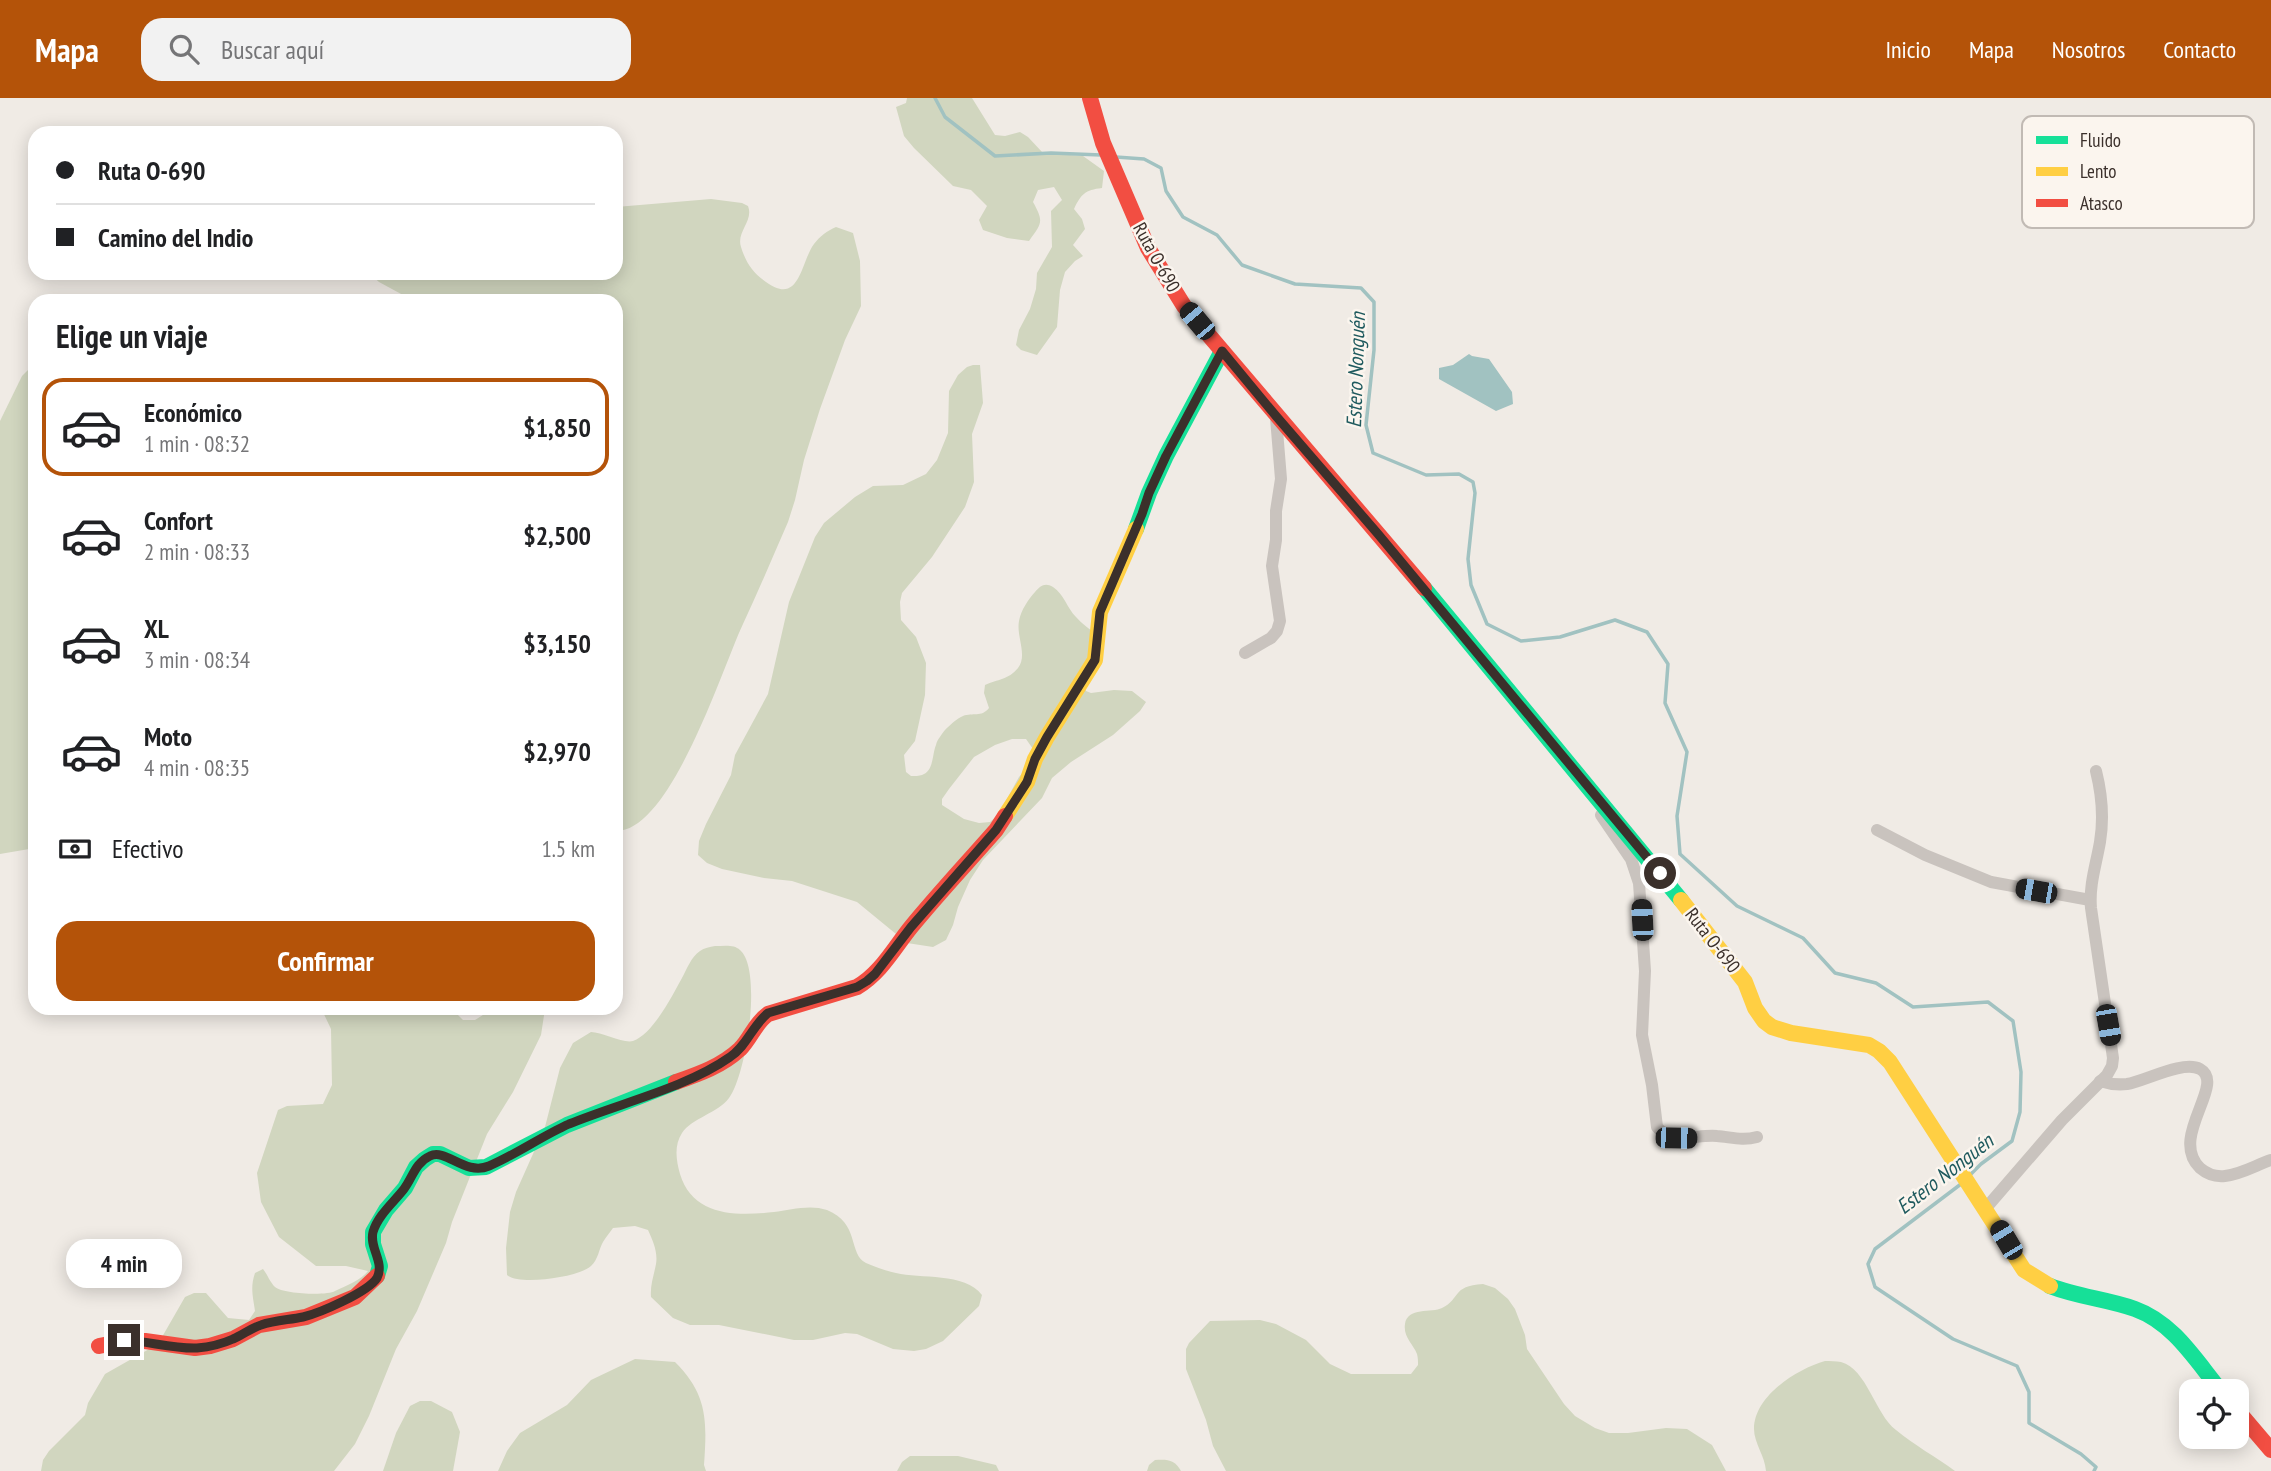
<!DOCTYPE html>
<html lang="es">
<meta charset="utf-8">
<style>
body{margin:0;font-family:"PT Sans Narrow",sans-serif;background:#f2f2f2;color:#202124;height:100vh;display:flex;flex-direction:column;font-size:26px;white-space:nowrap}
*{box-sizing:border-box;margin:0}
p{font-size:23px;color:#757577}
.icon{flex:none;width:38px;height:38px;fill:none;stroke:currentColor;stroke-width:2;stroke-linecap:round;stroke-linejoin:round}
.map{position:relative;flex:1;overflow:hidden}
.drawer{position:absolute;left:28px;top:196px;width:595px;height:721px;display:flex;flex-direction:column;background:#fff;border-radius:21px;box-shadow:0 4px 18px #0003}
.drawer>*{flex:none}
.hud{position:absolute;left:28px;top:28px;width:595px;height:154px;border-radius:21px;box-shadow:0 4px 18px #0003;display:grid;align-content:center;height:154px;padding:0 28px;background:#fff}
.buttons{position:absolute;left:2179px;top:1281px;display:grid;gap:14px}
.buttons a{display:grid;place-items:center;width:70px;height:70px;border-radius:14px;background:#fff;box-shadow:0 4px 18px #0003;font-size:35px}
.end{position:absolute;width:32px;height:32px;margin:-16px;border:9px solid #3b302b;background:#fff;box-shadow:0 0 0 4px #fff}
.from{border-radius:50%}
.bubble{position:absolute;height:49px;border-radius:21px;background:#fff;box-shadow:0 4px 18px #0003;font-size:23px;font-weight:700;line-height:49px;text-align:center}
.car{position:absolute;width:21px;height:42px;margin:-21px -10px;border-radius:9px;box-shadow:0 0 5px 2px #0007;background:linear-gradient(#222 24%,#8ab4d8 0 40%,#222 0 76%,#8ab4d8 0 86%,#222 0)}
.hud b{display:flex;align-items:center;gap:24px;height:66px;font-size:26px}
.hud b+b{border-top:2px solid #e0e0e0}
.hud i{width:18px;height:18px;background:#202124}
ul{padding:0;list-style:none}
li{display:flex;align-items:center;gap:21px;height:98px;margin:0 14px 10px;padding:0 14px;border:4px solid transparent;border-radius:21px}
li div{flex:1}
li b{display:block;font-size:26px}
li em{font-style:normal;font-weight:700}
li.current{border-color:#b45309}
li>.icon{width:63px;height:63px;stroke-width:1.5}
h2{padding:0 28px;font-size:32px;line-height:84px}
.pay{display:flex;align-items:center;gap:18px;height:77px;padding:0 28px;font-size:26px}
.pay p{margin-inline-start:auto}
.action{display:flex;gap:14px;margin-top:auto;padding:14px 28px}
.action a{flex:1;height:80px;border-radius:21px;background:#b45309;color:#fff;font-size:28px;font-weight:700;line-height:80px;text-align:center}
header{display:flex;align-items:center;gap:42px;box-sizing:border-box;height:98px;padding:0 35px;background:#b45309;color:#fff}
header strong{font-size:33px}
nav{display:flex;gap:38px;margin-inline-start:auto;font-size:24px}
.search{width:490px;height:63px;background:#f2f2f2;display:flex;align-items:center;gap:18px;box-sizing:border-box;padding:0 24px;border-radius:21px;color:#757577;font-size:26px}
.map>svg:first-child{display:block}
.green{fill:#d1d6bf;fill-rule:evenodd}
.water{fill:#a1c2c1}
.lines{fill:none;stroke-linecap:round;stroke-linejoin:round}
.stream{stroke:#a1c2c1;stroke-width:3.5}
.street{stroke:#c9c3be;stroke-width:12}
.fast{stroke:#16e098;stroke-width:16}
.slow{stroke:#ffcf43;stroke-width:16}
.jam{stroke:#f24e42;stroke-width:16}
.route{stroke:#3b302b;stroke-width:9}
.labels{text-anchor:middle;stroke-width:5;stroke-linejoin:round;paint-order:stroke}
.street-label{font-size:19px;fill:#3b302b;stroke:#fbf5ee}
.water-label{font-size:21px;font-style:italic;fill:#1f5a5e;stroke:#fbf5ee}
.key{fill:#fbf5ee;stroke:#c1bab4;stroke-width:2}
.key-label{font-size:19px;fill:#3b302b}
</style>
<header>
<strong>Mapa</strong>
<div class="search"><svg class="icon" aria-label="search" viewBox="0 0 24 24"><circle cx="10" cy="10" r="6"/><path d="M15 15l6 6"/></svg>Buscar aquí</div>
<nav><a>Inicio</a><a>Mapa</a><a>Nosotros</a><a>Contacto</a></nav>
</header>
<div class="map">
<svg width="2271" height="1373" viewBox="0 0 2271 1373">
<rect width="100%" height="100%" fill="#f0ebe5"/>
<!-- green -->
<g class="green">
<path d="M907,0H972L995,37L1005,38L1020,34L1028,39L1043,55L1083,58L1104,73L1102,90C1085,92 1081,96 1074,111L1082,121L1085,131L1073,147L1083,158L1075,163L1065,174L1060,192L1057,229L1037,257L1021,252L1016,247L1019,232L1030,211L1036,191L1037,175L1052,149L1051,113L1062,102L1054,89L1038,92L1033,104C1044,124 1042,125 1029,143L1007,140L983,132L979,122L987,108L971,92L953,88L914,50L904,38L896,9L906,5Z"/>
<path d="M711,101L742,105L748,108C754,123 736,134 741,149C746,165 753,175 766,184C800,209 801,163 814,146C820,138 827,133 836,129L853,135L860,163L861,208L845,242L820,311L804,362L795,402L788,424C773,458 759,492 743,526C723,568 671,734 616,733V203H414L379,184L369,175H616V109Z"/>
<polygon points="35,265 35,750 0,756 0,323 22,278"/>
<path d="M973,267H980L983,305L972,336L974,384L965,409L932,459L902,495L900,504L901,522L916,539L926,565L925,597L915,643L904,657L906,674L911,678C915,678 919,678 922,677C934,673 932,656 936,647C937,642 942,636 945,632C950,627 956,621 963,618C973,614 981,620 989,610L984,595L985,587C998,581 1008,582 1018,570C1028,557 1016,538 1019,523C1021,512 1028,502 1035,494C1040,488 1045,484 1053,489C1064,496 1067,510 1076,519C1082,526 1090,531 1097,537L1081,582L1086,593L1091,595L1114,592L1132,593L1146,604L1140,613L1113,637L1071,664L1052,680L1042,700L983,762L970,782L958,809L953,827L946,842L933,849L907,845L857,804L792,783L764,780L722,771L707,765L698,757L699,743L706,726L731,677L735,657L768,596L789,504L815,439L824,425L855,399L873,388L903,387L926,376L937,362L948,335L949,293L958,277L967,269ZM1012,641H1026L1033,651L1030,667L1019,679L998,717L990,724L979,725L964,721L942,707V701L949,691L974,659L995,647Z"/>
<path d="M715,848C724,848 734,846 740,852C763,872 746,978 729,1000C718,1015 692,1020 682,1035C674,1047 676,1062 680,1076C693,1119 737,1118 774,1114C790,1112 810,1106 827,1112C860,1125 848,1156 866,1165C875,1169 887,1173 896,1175C920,1181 965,1174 982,1197L979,1208L943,1243L926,1251L914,1253L893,1251L857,1236L845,1235L813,1242H794L719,1227H690L673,1220L651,1199C650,1187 654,1177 656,1166C658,1154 653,1143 648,1132L635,1128L613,1130C610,1134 606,1139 603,1144C599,1151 598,1162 591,1168C580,1179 519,1188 507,1177L506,1150L510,1114L516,1094L545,1029L560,970L573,945L591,934C602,934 624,946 633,943C653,936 672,898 682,880C687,871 691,859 700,853C704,850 710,849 715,848Z"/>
<path d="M321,910H454L455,914L463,922H475L494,910L545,911L541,937L513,994L487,1036L452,1124L446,1145L417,1213L396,1251L369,1318L355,1346L334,1373H41L43,1362L49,1353L85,1317L88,1305L105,1276L158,1246L185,1199L194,1195H206L228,1220L249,1222L255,1213C253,1198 250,1190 255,1175L263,1171C267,1176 270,1184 275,1189C283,1196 327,1198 335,1193C346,1188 361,1182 368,1173L346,1168H316L279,1139L261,1104L257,1075L278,1012L287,1008L323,1006L332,987L331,931Z"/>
<path d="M1483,1186L1495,1190L1508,1201L1515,1211L1525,1237L1527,1251L1564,1306L1575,1318L1595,1330L1609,1335H1628L1666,1330L1687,1331L1712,1347L1726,1373H1226L1213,1348L1206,1322L1186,1271V1251L1189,1245L1210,1223L1260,1222L1276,1226L1306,1242L1330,1266L1351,1276H1411L1418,1267C1418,1263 1418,1260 1417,1256C1413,1246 1403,1239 1405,1226C1407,1209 1432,1215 1442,1210C1461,1201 1451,1188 1483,1186Z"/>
<path d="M635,1261L675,1264C708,1297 707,1323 704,1367L706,1373H498L507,1353L520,1335L567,1307L591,1282Z"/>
<path d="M1825,1263C1830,1263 1836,1263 1841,1264C1867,1271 1875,1316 1896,1332C1914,1347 1936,1359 1955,1373H1766C1765,1358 1754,1345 1754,1331C1754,1298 1797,1271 1825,1263Z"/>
<polygon points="420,1303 431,1303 452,1314 460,1334 453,1373 383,1373 396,1335 410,1308"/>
<polygon points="910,1358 958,1358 996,1367 999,1373 897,1373 902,1364"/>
<path d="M1155,1362C1168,1361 1175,1362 1181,1373H1147L1149,1367Z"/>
</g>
<!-- water -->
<polygon class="water" points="1469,256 1472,258 1489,261 1512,294 1513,306 1496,313 1439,281 1439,270 1453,267"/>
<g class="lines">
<!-- stream -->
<g class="stream">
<polyline points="935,0 945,19 995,58 1051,55 1101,57"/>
<polyline points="1116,59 1144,61 1161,70 1166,93 1183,119 1217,137 1242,167 1295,186 1361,190 1374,204 1374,252 1366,327 1373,355 1426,377 1459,376 1473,384 1475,395 1468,461 1471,487 1487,526 1521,543 1560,539 1615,522 1647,534 1668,566 1665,605 1687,654 1677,718 1680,756 1737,808 1803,840 1835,875 1876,885 1913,909 1988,904 2013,923 2021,974 2020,1014 2012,1043 1981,1066 1969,1078"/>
<polyline points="1961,1086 1875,1151 1868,1166 1875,1189 1953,1241 2017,1268 2029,1294 2029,1325 2081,1356 2096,1369 2094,1373"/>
</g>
<!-- street -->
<g class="street">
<polyline points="1245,555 1271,540 1277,533 1280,523 1272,468 1276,442 1276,413 1281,381 1276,320"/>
<path d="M1601,717L1631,761L1639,785L1645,873L1642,937L1652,987L1657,1029C1672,1048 1696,1036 1717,1038C1731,1039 1742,1043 1757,1039"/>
<polyline points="1877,732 1925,757 1991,784 2090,802"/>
<path d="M2100,983C2109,986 2118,987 2127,986C2145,983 2183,962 2200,971C2227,986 2168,1039 2200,1070C2207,1076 2216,1079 2225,1078C2242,1076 2256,1067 2271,1062"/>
<path d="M1986,1110L2062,1022L2107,977L2112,968L2113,960L2091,810C2089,787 2096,767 2100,744C2104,720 2102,697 2096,673"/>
</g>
<!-- fast -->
<g class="fast">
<polyline points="1136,431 1149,395 1166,358 1222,253"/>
<polyline points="1424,490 1681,802"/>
<polyline points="377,1178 380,1168 373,1146 373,1134 386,1112 405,1090 416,1069 425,1061 433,1056 440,1056 469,1070 486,1069 567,1027 676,984"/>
<path d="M2050,1188C2078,1199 2107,1201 2135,1211C2174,1225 2196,1263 2221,1293"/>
</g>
<!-- slow -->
<g class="slow">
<polyline points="1005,718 1027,684 1035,661 1047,639 1095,562 1100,514 1136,431"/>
<polyline points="1681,802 1745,884 1755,910 1764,923 1772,929 1791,935 1869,947 1879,953 1890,964 2024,1172 2050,1188"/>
</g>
<!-- jam -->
<g class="jam">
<polyline points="1090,0 1103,45 1148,150 1184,208 1424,490"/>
<path d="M676,984C699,976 722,968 740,951C751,940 755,925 768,916L857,889C881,875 894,850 911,829C938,796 968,764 996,732L1005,718"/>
<polyline points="99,1248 124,1243 145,1243 195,1250 210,1248 233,1241 259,1227 306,1219 355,1199 377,1178"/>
<polyline points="2236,1311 2271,1352"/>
</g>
</g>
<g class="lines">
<!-- route -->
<path class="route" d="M124,1242C148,1243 173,1251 197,1250C209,1249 222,1246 233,1241C243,1237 251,1230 261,1227C275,1222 289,1222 303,1219C320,1215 368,1194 377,1180C385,1164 369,1150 373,1134C378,1117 394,1104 404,1091C413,1079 415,1065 430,1058C446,1050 465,1078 489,1068C517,1056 542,1038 569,1026C620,1005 686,990 730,959C747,948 752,928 768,915L857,889L867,883L875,876L911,829L996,732L1027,684L1035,661L1047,639L1095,562L1100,514L1142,416L1149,395L1166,358L1222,253L1276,318L1378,436L1660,775"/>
</g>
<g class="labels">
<!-- street labels -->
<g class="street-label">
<text transform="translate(1157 159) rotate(61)" y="7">Ruta O-690</text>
<text transform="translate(1713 842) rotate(52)" y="7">Ruta O-690</text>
</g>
<!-- water labels -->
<g class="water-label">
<text transform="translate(1356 272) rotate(-88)" y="7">Estero Nonguén</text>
<text transform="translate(1945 1076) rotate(-38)" y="7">Estero Nonguén</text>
</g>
</g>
<!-- legend -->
<rect x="2022" y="18" width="232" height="112" rx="10" class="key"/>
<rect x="2036" y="38" width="32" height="8" fill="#16e098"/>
<rect x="2036" y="69" width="32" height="9" fill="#ffcf43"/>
<rect x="2036" y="101" width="32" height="8" fill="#f24e42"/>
<g class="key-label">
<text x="2080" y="49">Fluido</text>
<text x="2080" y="80">Lento</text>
<text x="2080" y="112">Atasco</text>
</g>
</svg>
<div class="buttons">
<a><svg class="icon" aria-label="locate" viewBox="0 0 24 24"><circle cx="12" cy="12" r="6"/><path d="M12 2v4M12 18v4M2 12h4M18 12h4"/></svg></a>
</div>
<i class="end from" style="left:1660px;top:775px"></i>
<i class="end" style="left:124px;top:1242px"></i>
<div class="bubble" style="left:66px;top:1141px;width:116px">4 min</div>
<i class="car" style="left:1197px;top:223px;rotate:320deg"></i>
<i class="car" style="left:2036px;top:793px;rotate:280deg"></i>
<i class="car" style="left:1642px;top:822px;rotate:357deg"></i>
<i class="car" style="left:2108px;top:927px;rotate:170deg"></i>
<i class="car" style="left:1676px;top:1040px;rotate:91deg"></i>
<i class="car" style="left:2006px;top:1142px;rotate:329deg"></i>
<div class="hud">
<b><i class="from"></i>Ruta O-690</b>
<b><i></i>Camino del Indio</b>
</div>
<section class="drawer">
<h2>Elige un viaje</h2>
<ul>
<li class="current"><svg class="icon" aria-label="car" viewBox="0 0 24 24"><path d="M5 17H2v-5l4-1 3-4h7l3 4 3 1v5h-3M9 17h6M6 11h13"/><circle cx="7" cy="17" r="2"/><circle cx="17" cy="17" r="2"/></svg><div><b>Económico</b><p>1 min · 08:32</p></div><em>$1,850</em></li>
<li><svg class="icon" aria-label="car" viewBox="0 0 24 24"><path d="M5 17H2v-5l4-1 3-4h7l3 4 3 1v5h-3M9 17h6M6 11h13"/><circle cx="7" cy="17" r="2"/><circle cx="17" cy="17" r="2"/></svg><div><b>Confort</b><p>2 min · 08:33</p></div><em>$2,500</em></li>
<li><svg class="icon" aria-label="car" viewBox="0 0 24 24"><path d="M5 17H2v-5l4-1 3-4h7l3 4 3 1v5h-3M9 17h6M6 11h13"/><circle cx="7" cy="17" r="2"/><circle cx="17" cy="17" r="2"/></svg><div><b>XL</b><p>3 min · 08:34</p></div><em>$3,150</em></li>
<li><svg class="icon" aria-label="car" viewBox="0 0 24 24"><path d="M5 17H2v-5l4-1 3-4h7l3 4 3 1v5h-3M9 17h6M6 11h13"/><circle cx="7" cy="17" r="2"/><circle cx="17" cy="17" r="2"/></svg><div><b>Moto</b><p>4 min · 08:35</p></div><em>$2,970</em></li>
</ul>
<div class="pay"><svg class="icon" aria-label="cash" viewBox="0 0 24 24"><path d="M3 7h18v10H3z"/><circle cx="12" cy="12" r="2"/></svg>Efectivo<p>1.5 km</p></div>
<div class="action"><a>Confirmar</a></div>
</section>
</div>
